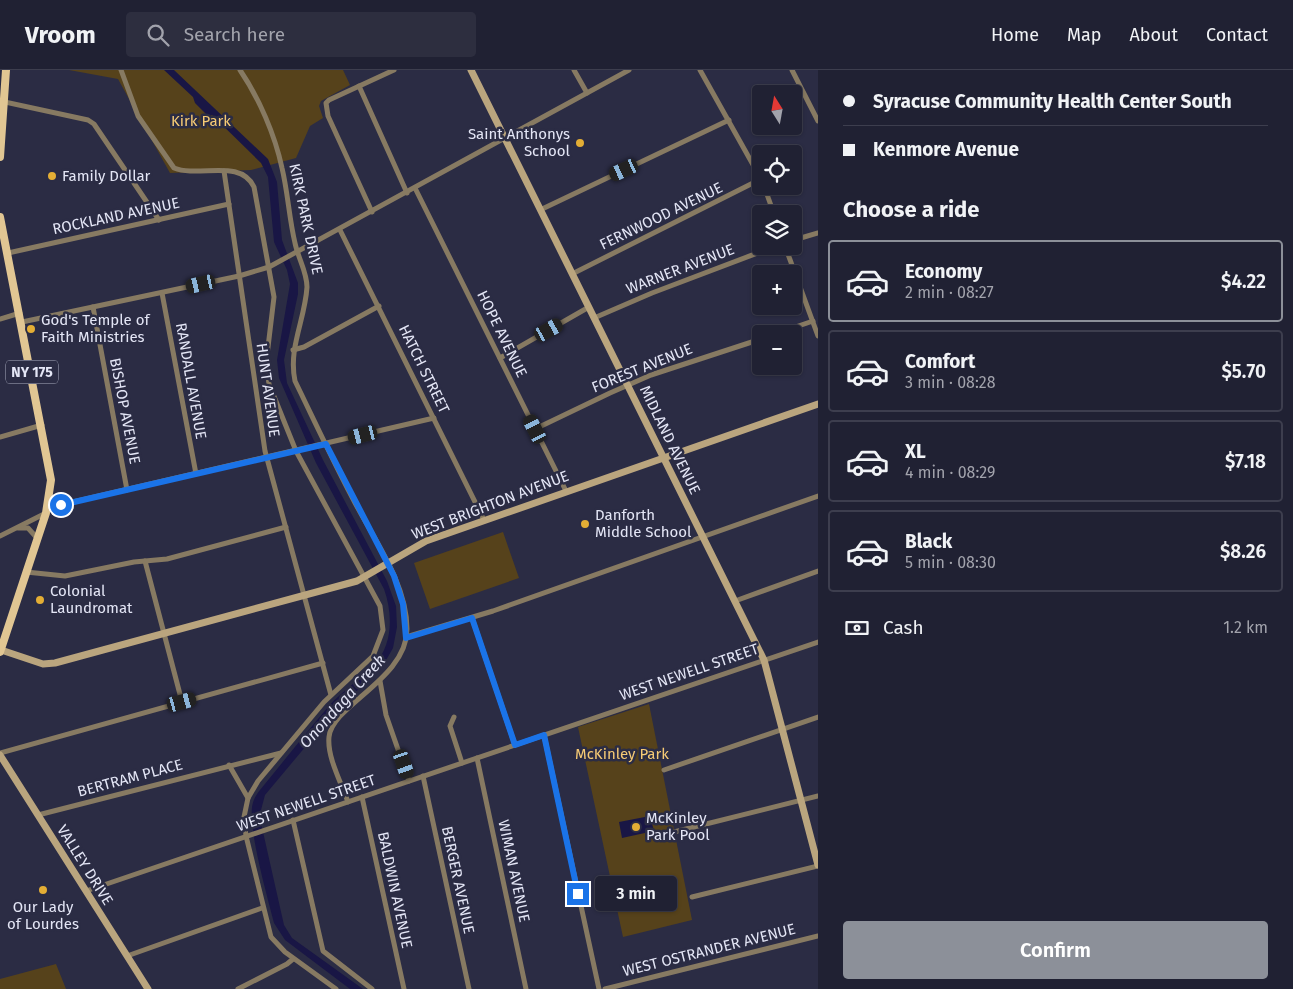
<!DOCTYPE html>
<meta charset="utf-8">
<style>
body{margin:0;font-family:"Fira Sans",sans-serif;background:#2d2e3f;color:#f1f3f6;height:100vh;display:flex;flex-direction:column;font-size:19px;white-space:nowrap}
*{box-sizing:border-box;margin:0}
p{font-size:16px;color:#a2a3ac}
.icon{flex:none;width:28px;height:28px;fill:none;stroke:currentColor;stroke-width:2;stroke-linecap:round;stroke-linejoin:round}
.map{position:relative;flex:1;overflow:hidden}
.sheet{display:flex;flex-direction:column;background:#202133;width:475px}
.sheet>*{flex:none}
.guide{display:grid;align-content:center;height:110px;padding:0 25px;background:#202133}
.needle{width:32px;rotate:349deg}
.tools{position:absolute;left:752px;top:15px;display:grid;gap:10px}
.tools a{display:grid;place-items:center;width:50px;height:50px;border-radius:5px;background:#202133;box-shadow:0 1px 4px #0004,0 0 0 1px #3d3e4e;font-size:25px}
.end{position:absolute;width:22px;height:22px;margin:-11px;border:6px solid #1a73e8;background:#fff;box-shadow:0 0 0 2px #fff}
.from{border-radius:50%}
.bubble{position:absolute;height:35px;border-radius:5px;background:#202133;box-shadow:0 1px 4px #0004,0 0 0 1px #3d3e4e;font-size:16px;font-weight:600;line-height:35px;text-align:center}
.car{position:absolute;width:15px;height:30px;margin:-15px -8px;border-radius:6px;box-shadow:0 0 4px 1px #0007;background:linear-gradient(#222 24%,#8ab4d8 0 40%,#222 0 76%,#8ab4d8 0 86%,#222 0)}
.guide b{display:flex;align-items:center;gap:18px;height:48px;font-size:19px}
.guide b+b{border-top:1px solid #3d3e4e}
.guide i{width:12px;height:12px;background:#f1f3f6}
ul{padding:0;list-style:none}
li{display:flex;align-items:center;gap:15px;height:82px;margin:0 10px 8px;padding:0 15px;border:2px solid #3d3e4e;border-radius:5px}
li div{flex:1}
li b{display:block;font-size:19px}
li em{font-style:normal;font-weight:600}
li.selected{border-color:#8c9099}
li>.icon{width:45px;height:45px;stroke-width:1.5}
h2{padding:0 25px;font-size:22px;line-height:60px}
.pay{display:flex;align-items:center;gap:12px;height:55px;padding:0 25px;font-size:19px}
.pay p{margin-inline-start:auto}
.action{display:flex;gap:10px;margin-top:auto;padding:10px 25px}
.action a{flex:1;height:58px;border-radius:5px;background:#8c9099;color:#fff;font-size:20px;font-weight:600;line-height:58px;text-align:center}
header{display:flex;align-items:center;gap:30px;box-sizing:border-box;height:70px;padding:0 25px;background:#202133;border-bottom:1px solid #3d3e4e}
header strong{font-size:24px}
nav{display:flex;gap:28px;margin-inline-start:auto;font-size:18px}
.search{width:350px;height:45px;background:#2d2e3f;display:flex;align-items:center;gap:12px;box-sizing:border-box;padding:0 18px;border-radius:5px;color:#a2a3ac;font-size:19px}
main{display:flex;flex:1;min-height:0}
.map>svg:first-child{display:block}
.green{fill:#56421b}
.water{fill:#191645}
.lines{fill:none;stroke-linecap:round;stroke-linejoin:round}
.street{stroke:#877a62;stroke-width:5}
.secondary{stroke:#baa57e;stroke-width:7}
.primary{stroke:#e1c693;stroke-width:8}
.route{stroke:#1a73e8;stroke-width:6}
.poi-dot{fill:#e4ae35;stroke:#2b2c44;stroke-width:2}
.labels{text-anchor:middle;stroke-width:5;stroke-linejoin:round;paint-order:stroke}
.shield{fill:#2b2c44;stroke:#acaec1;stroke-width:1}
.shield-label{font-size:14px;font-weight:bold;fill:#e4e6f6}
.park-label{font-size:15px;fill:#f7cb75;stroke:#2b2c44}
.poi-label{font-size:15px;fill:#e4e6f6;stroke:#2b2c44;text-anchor:start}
.street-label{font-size:15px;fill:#e4e6f6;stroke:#2b2c44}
.water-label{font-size:16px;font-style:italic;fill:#e0e2f3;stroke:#2b2c44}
</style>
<header>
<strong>Vroom</strong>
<div class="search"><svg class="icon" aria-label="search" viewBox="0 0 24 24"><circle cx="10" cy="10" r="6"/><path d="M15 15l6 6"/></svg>Search here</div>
<nav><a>Home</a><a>Map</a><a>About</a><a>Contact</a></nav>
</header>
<main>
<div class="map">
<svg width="818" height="919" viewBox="0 0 818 919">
<rect width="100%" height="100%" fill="#2b2c44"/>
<!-- green -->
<g class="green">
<polygon points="69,0 343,0 350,15 321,31 319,36 323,48 310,56 296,88 251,100 170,103 118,9"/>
<polygon points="503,462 519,508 430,539 414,493"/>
<polygon points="649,634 692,850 623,867 578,657"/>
<polygon points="56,894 66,919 0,919 0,909"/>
</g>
<!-- water -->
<g class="water">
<path d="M164,0H174L268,89L277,112L282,170L298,213V224L284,290L287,313L323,390L387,511L396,536L397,557L393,578L381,599L337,639L265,725L261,740V753L284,855L292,868L363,919H350L285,870L274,853C267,825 249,763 252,737C253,730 256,725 260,720C283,692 305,664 329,636C342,621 360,610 374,595C393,575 393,544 384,519L316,393L279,308L277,290L290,214L287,200L274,172L268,107L261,93L212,45L209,47L195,33L193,27Z"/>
<polygon points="650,746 654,761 622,768 619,752"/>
</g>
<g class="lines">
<!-- street -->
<g class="street">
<path d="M121,0L138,46L174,98C200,108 240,88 254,117L274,227L266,294L269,314L296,381L380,536L383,560L373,586L324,632L258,711L248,728L244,747L246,766L271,867L285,882L336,919"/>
<path d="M240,0C259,28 275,65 282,98C288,123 289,148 295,173C298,188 307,202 307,217C305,250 288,278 295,311C314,350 332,389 352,427C372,467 407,512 407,559C407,609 332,635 329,667C327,687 341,712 348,732"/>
<polyline points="574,0 587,23"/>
<polyline points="700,0 761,109"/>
<polyline points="792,0 818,51"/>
<polyline points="359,16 407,123"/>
<polyline points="0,31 88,50 94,54 159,150"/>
<polyline points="224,101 265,381 331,625"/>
<polyline points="764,116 774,144"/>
<polyline points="415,118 566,421"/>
<polyline points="540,140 729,50"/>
<polyline points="372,142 328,46 326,33 329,30 394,0"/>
<polyline points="340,160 484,450"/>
<polyline points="794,170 818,163"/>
<polyline points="785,176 818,266"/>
<polyline points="8,183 229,134"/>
<polyline points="572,204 761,109"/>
<polyline points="162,223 196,404"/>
<polyline points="93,237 127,420"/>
<polyline points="594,248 652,223 776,176"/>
<polyline points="0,249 20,243"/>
<polyline points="22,252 239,206 269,197 629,0"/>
<polyline points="775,264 813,251"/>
<polyline points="293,280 304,277 379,236"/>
<polyline points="500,288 589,237"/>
<polyline points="535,359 610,323 651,305 761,269"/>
<polyline points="0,367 42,355"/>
<polyline points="47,438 434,348"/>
<polyline points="18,458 28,458 37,468"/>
<polyline points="0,466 46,443"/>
<polyline points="145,491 182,632"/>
<polyline points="26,502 65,506 134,492 167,489 286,457"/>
<polyline points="735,531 818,501"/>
<polyline points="472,548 515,675"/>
<polyline points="406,567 493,541 818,426"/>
<polyline points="380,611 386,645 409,711"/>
<polyline points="454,647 450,656 462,693"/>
<polyline points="544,665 599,919"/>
<polyline points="0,683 323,593"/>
<polyline points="477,688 526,919"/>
<polyline points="229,695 248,728"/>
<polyline points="664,700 818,647"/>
<polyline points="423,706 469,919"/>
<polyline points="362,727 404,919"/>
<polyline points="38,745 281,683"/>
<polyline points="293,750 323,881 372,919"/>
<polyline points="674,762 818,726"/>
<polyline points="86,821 818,572"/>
<polyline points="692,827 818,796"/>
<polyline points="127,886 262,838"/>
<polyline points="238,919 287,894 293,889"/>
<polyline points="605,919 818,866"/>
</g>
<!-- secondary -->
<g class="secondary">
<polyline points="471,0 764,590 818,795"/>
<polyline points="1,580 43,594 55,593 357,511 426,471 818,334"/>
<polyline points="0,685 148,919"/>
</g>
<!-- primary -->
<g class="primary">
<polyline points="0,87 6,0"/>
<polyline points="0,147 51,410 46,443 0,582"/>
</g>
</g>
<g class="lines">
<!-- route -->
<polyline class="route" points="61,435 326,374 394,506 403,534 406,568 472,548 515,675 544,665 578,824"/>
</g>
<!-- markers -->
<g class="poi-dot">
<circle cx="580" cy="73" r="5"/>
<circle cx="52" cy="106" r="5"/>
<circle cx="31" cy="259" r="5"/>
<circle cx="585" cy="454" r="5"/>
<circle cx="40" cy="530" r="5"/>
<circle cx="636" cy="757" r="5"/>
<circle cx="43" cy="820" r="5"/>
</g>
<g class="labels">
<!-- shield labels -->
<rect class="shield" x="6" y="290.5" width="52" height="23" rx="4"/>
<g class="shield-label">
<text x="32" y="307">NY 175</text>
</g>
<!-- park labels -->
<g class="park-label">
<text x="201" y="56">Kirk Park</text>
<text x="622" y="689">McKinley Park</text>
</g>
<!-- poi labels -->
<g class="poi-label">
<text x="570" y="69" text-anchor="end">Saint Anthonys<tspan x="570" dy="17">School</tspan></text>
<text x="62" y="111">Family Dollar</text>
<text x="41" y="255">God's Temple of<tspan x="41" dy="17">Faith Ministries</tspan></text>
<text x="595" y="450">Danforth<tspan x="595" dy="17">Middle School</tspan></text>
<text x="50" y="526">Colonial<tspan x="50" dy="17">Laundromat</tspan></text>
<text x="646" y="753">McKinley<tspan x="646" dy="17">Park Pool</tspan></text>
<text x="43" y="842" text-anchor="middle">Our Lady<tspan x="43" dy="17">of Lourdes</tspan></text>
</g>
<!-- street labels -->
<g class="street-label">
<text transform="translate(116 146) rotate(-12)" y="5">ROCKLAND AVENUE</text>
<text transform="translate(661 146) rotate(-26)" y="5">FERNWOOD AVENUE</text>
<text transform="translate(306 149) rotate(78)" y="5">KIRK PARK DRIVE</text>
<text transform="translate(680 199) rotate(-21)" y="5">WARNER AVENUE</text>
<text transform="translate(502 264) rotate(64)" y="5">HOPE AVENUE</text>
<text transform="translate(642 298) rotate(-22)" y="5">FOREST AVENUE</text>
<text transform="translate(424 299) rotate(64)" y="5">HATCH STREET</text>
<text transform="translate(191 311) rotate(80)" y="5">RANDALL AVENUE</text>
<text transform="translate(268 320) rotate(82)" y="5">HUNT AVENUE</text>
<text transform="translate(125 341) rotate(79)" y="5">BISHOP AVENUE</text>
<text transform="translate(670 370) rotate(64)" y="5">MIDLAND AVENUE</text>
<text transform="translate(490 435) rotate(-21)" y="5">WEST BRIGHTON AVENUE</text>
<text transform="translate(689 602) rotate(-19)" y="5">WEST NEWELL STREET</text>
<text transform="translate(130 708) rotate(-15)" y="5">BERTRAM PLACE</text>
<text transform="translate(306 733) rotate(-19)" y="5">WEST NEWELL STREET</text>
<text transform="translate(85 795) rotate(58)" y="5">VALLEY DRIVE</text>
<text transform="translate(514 801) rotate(78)" y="5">WIMAN AVENUE</text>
<text transform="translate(458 810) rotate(78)" y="5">BERGER AVENUE</text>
<text transform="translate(395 820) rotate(78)" y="5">BALDWIN AVENUE</text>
<text transform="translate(709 880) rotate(-14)" y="5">WEST OSTRANDER AVENUE</text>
</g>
<!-- water labels -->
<g class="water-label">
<text transform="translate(342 631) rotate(-48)" y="6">Onondaga Creek</text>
</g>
</g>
</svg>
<div class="tools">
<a><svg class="needle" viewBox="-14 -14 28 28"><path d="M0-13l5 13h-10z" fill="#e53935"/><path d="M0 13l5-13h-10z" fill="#a2a3ac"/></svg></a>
<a><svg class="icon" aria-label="locate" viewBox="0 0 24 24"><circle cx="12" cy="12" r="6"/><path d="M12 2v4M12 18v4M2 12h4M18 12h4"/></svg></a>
<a><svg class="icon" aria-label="layers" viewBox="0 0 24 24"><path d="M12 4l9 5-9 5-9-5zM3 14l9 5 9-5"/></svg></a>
<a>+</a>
<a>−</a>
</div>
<i class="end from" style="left:61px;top:435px"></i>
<i class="end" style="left:578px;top:824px"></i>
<div class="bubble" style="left:595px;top:806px;width:82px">3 min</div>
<i class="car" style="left:624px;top:100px;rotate:245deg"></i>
<i class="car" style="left:201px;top:214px;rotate:257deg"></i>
<i class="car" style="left:549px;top:260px;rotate:61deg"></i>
<i class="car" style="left:535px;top:359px;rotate:333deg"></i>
<i class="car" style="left:363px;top:365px;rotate:256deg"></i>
<i class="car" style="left:182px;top:632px;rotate:75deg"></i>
<i class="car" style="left:404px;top:694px;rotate:161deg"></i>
</div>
<section class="sheet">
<div class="guide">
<b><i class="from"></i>Syracuse Community Health Center South</b>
<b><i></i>Kenmore Avenue</b>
</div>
<h2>Choose a ride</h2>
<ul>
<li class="selected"><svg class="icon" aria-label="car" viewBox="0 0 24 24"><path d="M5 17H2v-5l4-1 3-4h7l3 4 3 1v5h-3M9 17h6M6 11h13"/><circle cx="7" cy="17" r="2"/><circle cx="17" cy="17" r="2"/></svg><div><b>Economy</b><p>2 min · 08:27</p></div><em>$4.22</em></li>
<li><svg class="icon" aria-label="car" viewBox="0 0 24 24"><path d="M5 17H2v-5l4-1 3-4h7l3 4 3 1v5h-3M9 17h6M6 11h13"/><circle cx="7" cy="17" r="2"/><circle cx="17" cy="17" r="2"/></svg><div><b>Comfort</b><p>3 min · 08:28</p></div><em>$5.70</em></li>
<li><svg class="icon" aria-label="car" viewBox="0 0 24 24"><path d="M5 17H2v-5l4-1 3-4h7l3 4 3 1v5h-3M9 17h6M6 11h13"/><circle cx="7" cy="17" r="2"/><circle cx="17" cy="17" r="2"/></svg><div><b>XL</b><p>4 min · 08:29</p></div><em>$7.18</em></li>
<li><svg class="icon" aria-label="car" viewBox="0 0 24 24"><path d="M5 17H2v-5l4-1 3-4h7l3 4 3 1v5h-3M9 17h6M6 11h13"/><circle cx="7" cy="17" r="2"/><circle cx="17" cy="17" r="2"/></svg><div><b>Black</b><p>5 min · 08:30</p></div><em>$8.26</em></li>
</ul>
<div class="pay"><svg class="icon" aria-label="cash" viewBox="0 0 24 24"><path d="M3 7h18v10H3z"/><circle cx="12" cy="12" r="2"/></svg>Cash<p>1.2 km</p></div>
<div class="action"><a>Confirm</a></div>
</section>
</main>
